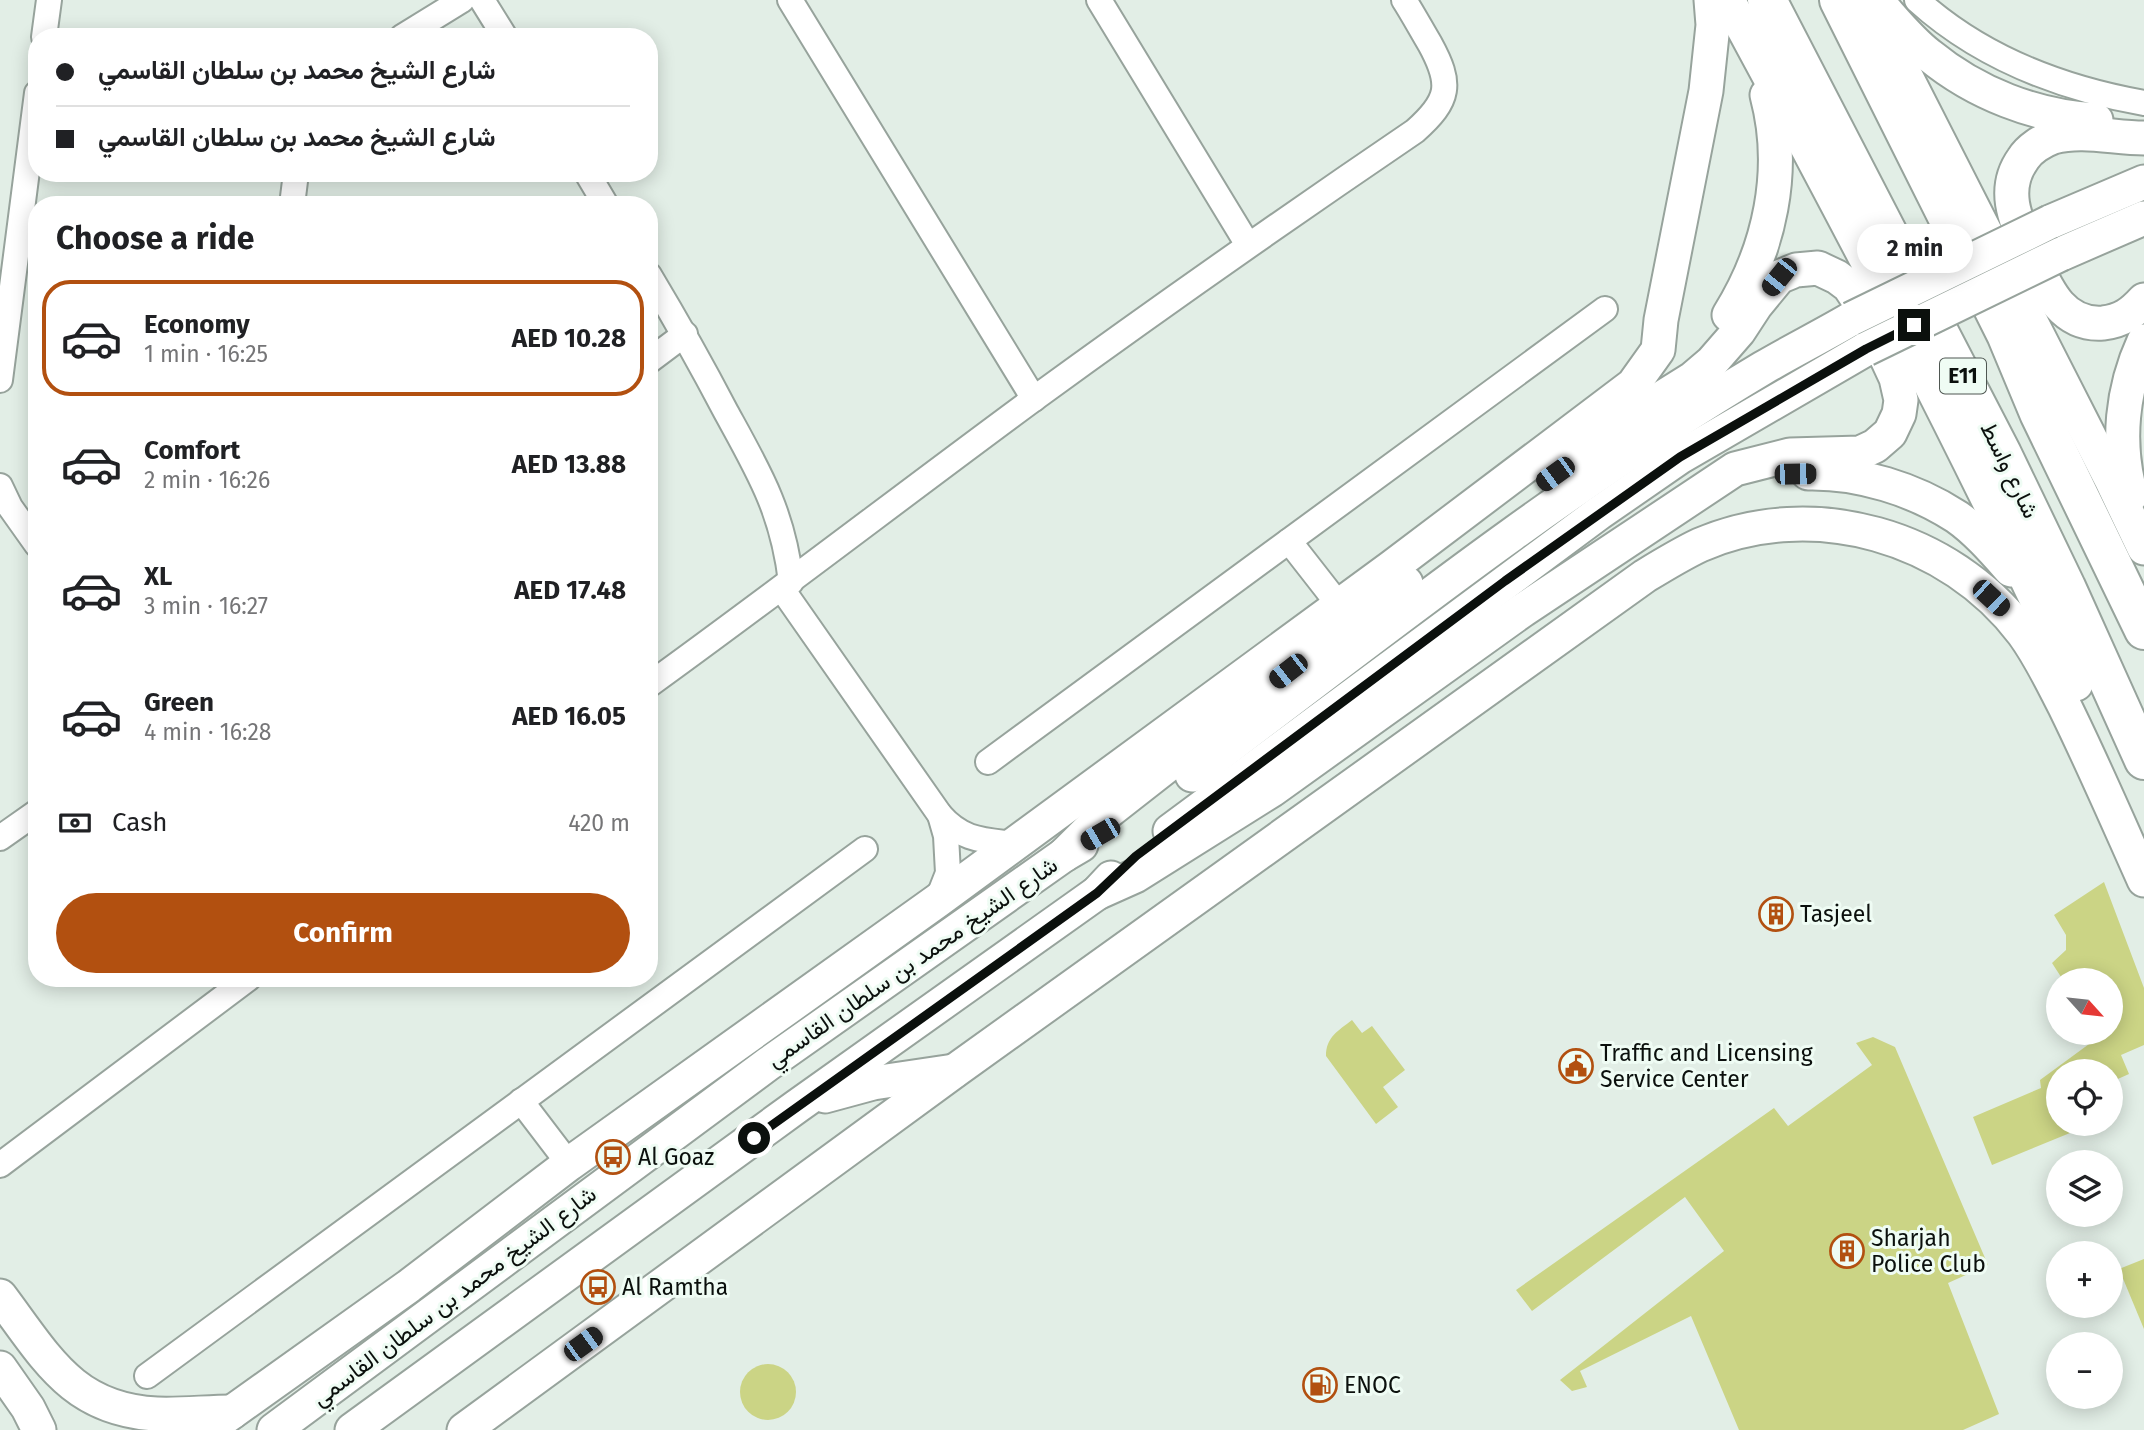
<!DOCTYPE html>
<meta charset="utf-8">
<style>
body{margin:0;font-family:"Fira Sans",Vazirmatn,sans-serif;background:#f6f6f6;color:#202124;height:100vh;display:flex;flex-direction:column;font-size:26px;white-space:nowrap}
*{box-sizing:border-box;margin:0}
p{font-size:23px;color:#757577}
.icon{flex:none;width:38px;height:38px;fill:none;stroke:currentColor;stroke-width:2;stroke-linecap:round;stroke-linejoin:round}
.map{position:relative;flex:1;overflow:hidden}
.drawer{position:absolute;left:28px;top:196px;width:630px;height:791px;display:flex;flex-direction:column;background:#fff;border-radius:28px;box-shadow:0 4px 18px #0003}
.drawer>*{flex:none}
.banner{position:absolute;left:28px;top:28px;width:630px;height:154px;border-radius:28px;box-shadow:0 4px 18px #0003;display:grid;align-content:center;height:154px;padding:0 28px;background:#fff}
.needle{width:46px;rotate:117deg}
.fabs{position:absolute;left:2046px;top:968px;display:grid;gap:14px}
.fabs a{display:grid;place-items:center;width:77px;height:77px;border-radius:50%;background:#fff;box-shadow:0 4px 18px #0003;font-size:35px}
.end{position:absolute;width:32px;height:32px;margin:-16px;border:9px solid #0b100d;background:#fff;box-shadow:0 0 0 4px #fff}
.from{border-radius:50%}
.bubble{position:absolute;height:49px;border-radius:24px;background:#fff;box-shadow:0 4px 18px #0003;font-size:23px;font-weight:700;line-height:49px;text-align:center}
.car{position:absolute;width:21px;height:42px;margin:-21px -10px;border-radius:9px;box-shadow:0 0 5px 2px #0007;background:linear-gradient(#222 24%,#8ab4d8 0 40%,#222 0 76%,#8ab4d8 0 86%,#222 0)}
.banner b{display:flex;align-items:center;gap:24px;height:66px;font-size:26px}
.banner b+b{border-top:2px solid #e0e0e0}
.banner i{width:18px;height:18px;background:#202124}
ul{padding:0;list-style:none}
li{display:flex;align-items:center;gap:21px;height:116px;margin:0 14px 10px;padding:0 14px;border:4px solid transparent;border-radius:28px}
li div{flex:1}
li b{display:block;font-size:26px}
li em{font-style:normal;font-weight:700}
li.current{border-color:#b25010}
li>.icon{width:63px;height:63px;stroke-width:1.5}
h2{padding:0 28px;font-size:32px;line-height:84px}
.pay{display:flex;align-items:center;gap:18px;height:77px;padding:0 28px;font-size:26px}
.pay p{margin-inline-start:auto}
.primary-button{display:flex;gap:14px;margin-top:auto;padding:14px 28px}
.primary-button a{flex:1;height:80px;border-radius:42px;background:#b25010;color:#fff;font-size:28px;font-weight:700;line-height:80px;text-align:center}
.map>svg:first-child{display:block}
.green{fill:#cbd485}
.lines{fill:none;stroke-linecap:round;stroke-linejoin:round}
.street-casing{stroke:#97a39c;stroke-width:28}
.secondary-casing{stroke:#97a39c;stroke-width:37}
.highway-casing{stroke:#97a39c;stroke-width:42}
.street{stroke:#fff;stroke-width:24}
.secondary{stroke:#fff;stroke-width:33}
.highway{stroke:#fff;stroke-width:38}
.secondary-bridge-casing{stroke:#97a39c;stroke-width:37;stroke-linecap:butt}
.secondary-bridge{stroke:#fff;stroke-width:33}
.route{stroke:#0b100d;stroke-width:9}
.labels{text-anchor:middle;stroke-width:6;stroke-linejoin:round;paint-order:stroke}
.shield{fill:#effcf4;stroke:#4f5752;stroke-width:2}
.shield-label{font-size:21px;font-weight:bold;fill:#0b100d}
.street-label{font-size:23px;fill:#0b100d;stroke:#effcf4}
.poi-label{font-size:23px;fill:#0b100d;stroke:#effcf4;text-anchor:start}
</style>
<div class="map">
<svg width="2144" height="1430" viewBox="0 0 2144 1430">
<rect width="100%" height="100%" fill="#e2eee6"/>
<!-- green -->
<g class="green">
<polygon points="2104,882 2144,988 2144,1045 2121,1055 2129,1074 2111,1082 2110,1071 2058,1071 2058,1124 2092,1124 1992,1165 1973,1117 2041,1088 2040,1080 2100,1036 2098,1033 2110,1032 2110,980 2063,980 2052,963 2066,950 2066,935 2054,915"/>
<path d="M1352,1020L1362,1033L1372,1026L1405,1070L1383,1087L1398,1107L1376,1124L1326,1056C1326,1037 1338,1031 1352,1020Z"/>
<polygon points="1873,1037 1895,1047 1988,1265 1948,1283 1999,1414 1963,1430 1739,1430 1691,1316 1580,1371 1587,1387 1572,1391 1560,1380 1724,1251 1685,1197 1532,1311 1516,1290 1774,1108 1788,1126 1872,1065 1856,1043"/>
<polygon points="2144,1259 2144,1329 2119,1269"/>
<circle cx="768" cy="1392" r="28"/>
</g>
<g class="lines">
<!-- street casing -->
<g class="street-casing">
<g id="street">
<polyline points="482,0 505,37"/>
<polyline points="790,0 1034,399"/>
<polyline points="1099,0 1248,245"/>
<path d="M1917,0C1981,58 2060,88 2144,103"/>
<polyline points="44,37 49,0"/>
<polyline points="402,37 462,0"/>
<polyline points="587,173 606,205"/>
<polyline points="292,205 296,173"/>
<path d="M649,275C676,320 702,366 726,412C759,472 783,512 791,582"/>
<polyline points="649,361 685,334"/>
<polyline points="0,380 37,93"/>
<polyline points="0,486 10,507 37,545"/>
<polyline points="1289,541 1339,605"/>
<path d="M782,589L940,815C962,840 981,840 1013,844"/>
<path d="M649,685C779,591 906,493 1035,398C1160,307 1287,218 1415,131C1450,100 1452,84 1430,44C1421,29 1413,14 1404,0"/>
<polyline points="988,762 1605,309"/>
<polyline points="0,838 37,812"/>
<polyline points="937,901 948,873 946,836 940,815"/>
<polyline points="521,1101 569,1164"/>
<polyline points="0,1165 249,978"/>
<polyline points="147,1376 865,849"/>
</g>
</g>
<!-- secondary casing -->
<g class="secondary-casing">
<g id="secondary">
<path d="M1728,0C1850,225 1969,452 2076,684"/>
<polyline points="1867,0 2111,479 2144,548"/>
<path d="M1884,9C1898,25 1912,42 1929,55C1975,93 2036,117 2096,120"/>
<path d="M2144,138C2114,138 2082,129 2053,137C2042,141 2029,149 2023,159C2000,191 2017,223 2031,255C2046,287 2061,326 2103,323C2122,321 2132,313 2144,300"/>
<polyline points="2050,222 2144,182"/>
<polyline points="2061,254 2144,218"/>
<path d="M1729,315C1770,249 1787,170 1767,95"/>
<path d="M1808,473C1859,472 1914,489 1957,517C1977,531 1995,552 2011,570"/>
<path d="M2131,495C2116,443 2122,389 2144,341"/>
<path d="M1192,775C1378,634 1562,488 1763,368C1792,351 1822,336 1851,319"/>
<polyline points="1170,831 1599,513 1680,457 1866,349"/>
<polyline points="1064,855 1104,815 1288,671 1406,583"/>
<polyline points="1097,893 1135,876 1272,790 1523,610 1735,469 1790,455 1860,453 1875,446 1890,433 1899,414 1901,400 1896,378 1863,307 1849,286 1837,277 1818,268 1796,270 1779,277 1756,305 1739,331 1712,362 1692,379 1644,409 1568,464"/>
<polyline points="825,1096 873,1083 954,1071"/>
<path d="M0,1296C46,1357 72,1410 157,1414C182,1415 207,1412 232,1412"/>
<polyline points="0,1368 28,1408 39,1430"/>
<polyline points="207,1430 409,1286 569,1164 937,901 1392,567 1633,385 1658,350 1661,320 1706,91 1713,25 1711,0"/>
<polyline points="274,1430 768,1064 1064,855 1081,845"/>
<polyline points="352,1430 796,1107 1097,893 1111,878"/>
<path d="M464,1430L956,1070L1645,576C1663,565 1681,554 1700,545C1813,496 1950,536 2023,633C2040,656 2052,682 2065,707C2093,764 2118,822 2144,880"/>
</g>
</g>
<!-- highway casing -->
<g class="highway-casing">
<g id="highway">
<polyline points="1767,0 2002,454 2066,587 2144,760"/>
<polyline points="1839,0 2006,334 2039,413 2144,630"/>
</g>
</g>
<!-- street -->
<use href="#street" class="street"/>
<!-- secondary -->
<use href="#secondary" class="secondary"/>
<!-- highway -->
<use href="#highway" class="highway"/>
<!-- secondary-bridge casing -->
<g class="secondary-bridge-casing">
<g id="secondary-bridge">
<polyline points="1851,319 2050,222"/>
<polyline points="1866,349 2061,254"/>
</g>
</g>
<!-- secondary-bridge -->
<use href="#secondary-bridge" class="secondary-bridge"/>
</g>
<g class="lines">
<!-- route -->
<polyline class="route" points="754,1138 1097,893 1136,856 1505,581 1680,457 1866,349 1914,325"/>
</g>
<!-- icons -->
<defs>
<g id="building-ring" transform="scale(1.75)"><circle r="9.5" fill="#effcf4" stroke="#b25010" stroke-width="1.5"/><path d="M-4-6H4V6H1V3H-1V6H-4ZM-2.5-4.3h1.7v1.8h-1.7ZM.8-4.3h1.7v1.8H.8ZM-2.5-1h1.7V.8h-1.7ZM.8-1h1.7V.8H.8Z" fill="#b25010"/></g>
<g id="civic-ring" transform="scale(1.75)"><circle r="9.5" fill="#effcf4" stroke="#b25010" stroke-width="1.5"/><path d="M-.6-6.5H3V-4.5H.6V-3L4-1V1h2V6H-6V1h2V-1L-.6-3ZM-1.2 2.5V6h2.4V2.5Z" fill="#b25010"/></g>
<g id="bus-ring" transform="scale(1.75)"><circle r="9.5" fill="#effcf4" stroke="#b25010" stroke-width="1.5"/><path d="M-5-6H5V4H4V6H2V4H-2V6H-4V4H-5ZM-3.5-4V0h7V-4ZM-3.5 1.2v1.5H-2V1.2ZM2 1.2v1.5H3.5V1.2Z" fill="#b25010"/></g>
<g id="fuel-ring" transform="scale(1.75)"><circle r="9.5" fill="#effcf4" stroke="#b25010" stroke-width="1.5"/><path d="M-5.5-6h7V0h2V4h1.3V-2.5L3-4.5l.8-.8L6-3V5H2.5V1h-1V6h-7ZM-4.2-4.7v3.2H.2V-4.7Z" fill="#b25010"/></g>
</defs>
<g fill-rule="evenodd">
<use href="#building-ring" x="1776" y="914"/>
<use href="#civic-ring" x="1576" y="1066"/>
<use href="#bus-ring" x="613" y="1157"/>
<use href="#building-ring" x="1847" y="1251"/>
<use href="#bus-ring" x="598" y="1287"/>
<use href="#fuel-ring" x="1320" y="1385"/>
</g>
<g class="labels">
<!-- shield labels -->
<rect class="shield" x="1940" y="358.5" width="46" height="35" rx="5"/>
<g class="shield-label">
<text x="1963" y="383">E11</text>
</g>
<!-- street labels -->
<g class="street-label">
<text transform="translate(2010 470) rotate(64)" y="8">شارع واسط</text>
<text transform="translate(912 962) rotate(-35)" y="8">شارع الشيخ محمد بن سلطان القاسمي</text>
<text transform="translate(454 1296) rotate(-37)" y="8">شارع الشيخ محمد بن سلطان القاسمي</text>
</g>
<!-- poi labels -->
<g class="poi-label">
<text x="1800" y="922">Tasjeel</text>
<text x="1600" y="1061">Traffic and Licensing<tspan x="1600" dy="26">Service Center</tspan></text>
<text x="638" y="1165">Al Goaz</text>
<text x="1871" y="1246">Sharjah<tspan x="1871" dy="26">Police Club</tspan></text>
<text x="622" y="1295">Al Ramtha</text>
<text x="1344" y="1393">ENOC</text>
</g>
</g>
</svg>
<div class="fabs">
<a><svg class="needle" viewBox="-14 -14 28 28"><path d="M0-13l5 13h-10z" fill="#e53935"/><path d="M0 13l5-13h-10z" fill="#757577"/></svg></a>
<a><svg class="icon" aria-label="locate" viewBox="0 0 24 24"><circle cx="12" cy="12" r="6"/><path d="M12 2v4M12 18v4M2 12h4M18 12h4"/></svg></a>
<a><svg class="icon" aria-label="layers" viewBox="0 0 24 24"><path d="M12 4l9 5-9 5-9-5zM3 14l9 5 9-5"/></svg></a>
<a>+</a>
<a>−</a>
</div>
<i class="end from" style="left:754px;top:1138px"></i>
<i class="end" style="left:1914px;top:325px"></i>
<div class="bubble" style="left:1857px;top:224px;width:116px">2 min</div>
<i class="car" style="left:1779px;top:277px;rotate:219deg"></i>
<i class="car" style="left:1555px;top:474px;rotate:234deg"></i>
<i class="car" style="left:1795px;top:474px;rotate:89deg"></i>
<i class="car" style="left:1991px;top:598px;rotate:133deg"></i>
<i class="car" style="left:1288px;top:671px;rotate:232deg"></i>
<i class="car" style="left:1100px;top:834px;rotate:240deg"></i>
<i class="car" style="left:583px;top:1344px;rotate:54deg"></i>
<div class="banner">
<b><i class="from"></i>شارع الشيخ محمد بن سلطان القاسمي</b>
<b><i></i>شارع الشيخ محمد بن سلطان القاسمي</b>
</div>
<section class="drawer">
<h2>Choose a ride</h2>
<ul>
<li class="current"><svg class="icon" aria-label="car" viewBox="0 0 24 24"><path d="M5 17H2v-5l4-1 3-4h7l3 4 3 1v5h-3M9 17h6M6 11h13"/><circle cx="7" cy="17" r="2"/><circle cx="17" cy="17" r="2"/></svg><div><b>Economy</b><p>1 min · 16:25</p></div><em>AED 10.28</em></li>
<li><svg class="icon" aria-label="car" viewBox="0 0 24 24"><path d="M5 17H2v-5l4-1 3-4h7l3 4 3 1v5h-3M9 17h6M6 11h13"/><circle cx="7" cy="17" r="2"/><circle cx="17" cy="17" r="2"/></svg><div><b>Comfort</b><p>2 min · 16:26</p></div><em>AED 13.88</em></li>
<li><svg class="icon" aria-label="car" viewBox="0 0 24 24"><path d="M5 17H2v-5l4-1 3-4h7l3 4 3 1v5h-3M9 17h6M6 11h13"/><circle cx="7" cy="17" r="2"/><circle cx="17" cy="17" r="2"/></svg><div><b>XL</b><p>3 min · 16:27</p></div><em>AED 17.48</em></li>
<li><svg class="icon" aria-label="car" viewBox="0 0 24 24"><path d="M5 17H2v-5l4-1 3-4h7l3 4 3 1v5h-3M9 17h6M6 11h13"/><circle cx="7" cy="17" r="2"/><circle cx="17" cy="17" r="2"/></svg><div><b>Green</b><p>4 min · 16:28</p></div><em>AED 16.05</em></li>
</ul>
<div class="pay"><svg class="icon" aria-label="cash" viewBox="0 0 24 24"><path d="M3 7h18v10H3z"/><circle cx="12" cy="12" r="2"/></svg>Cash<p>420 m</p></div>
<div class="primary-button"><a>Confirm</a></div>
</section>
</div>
